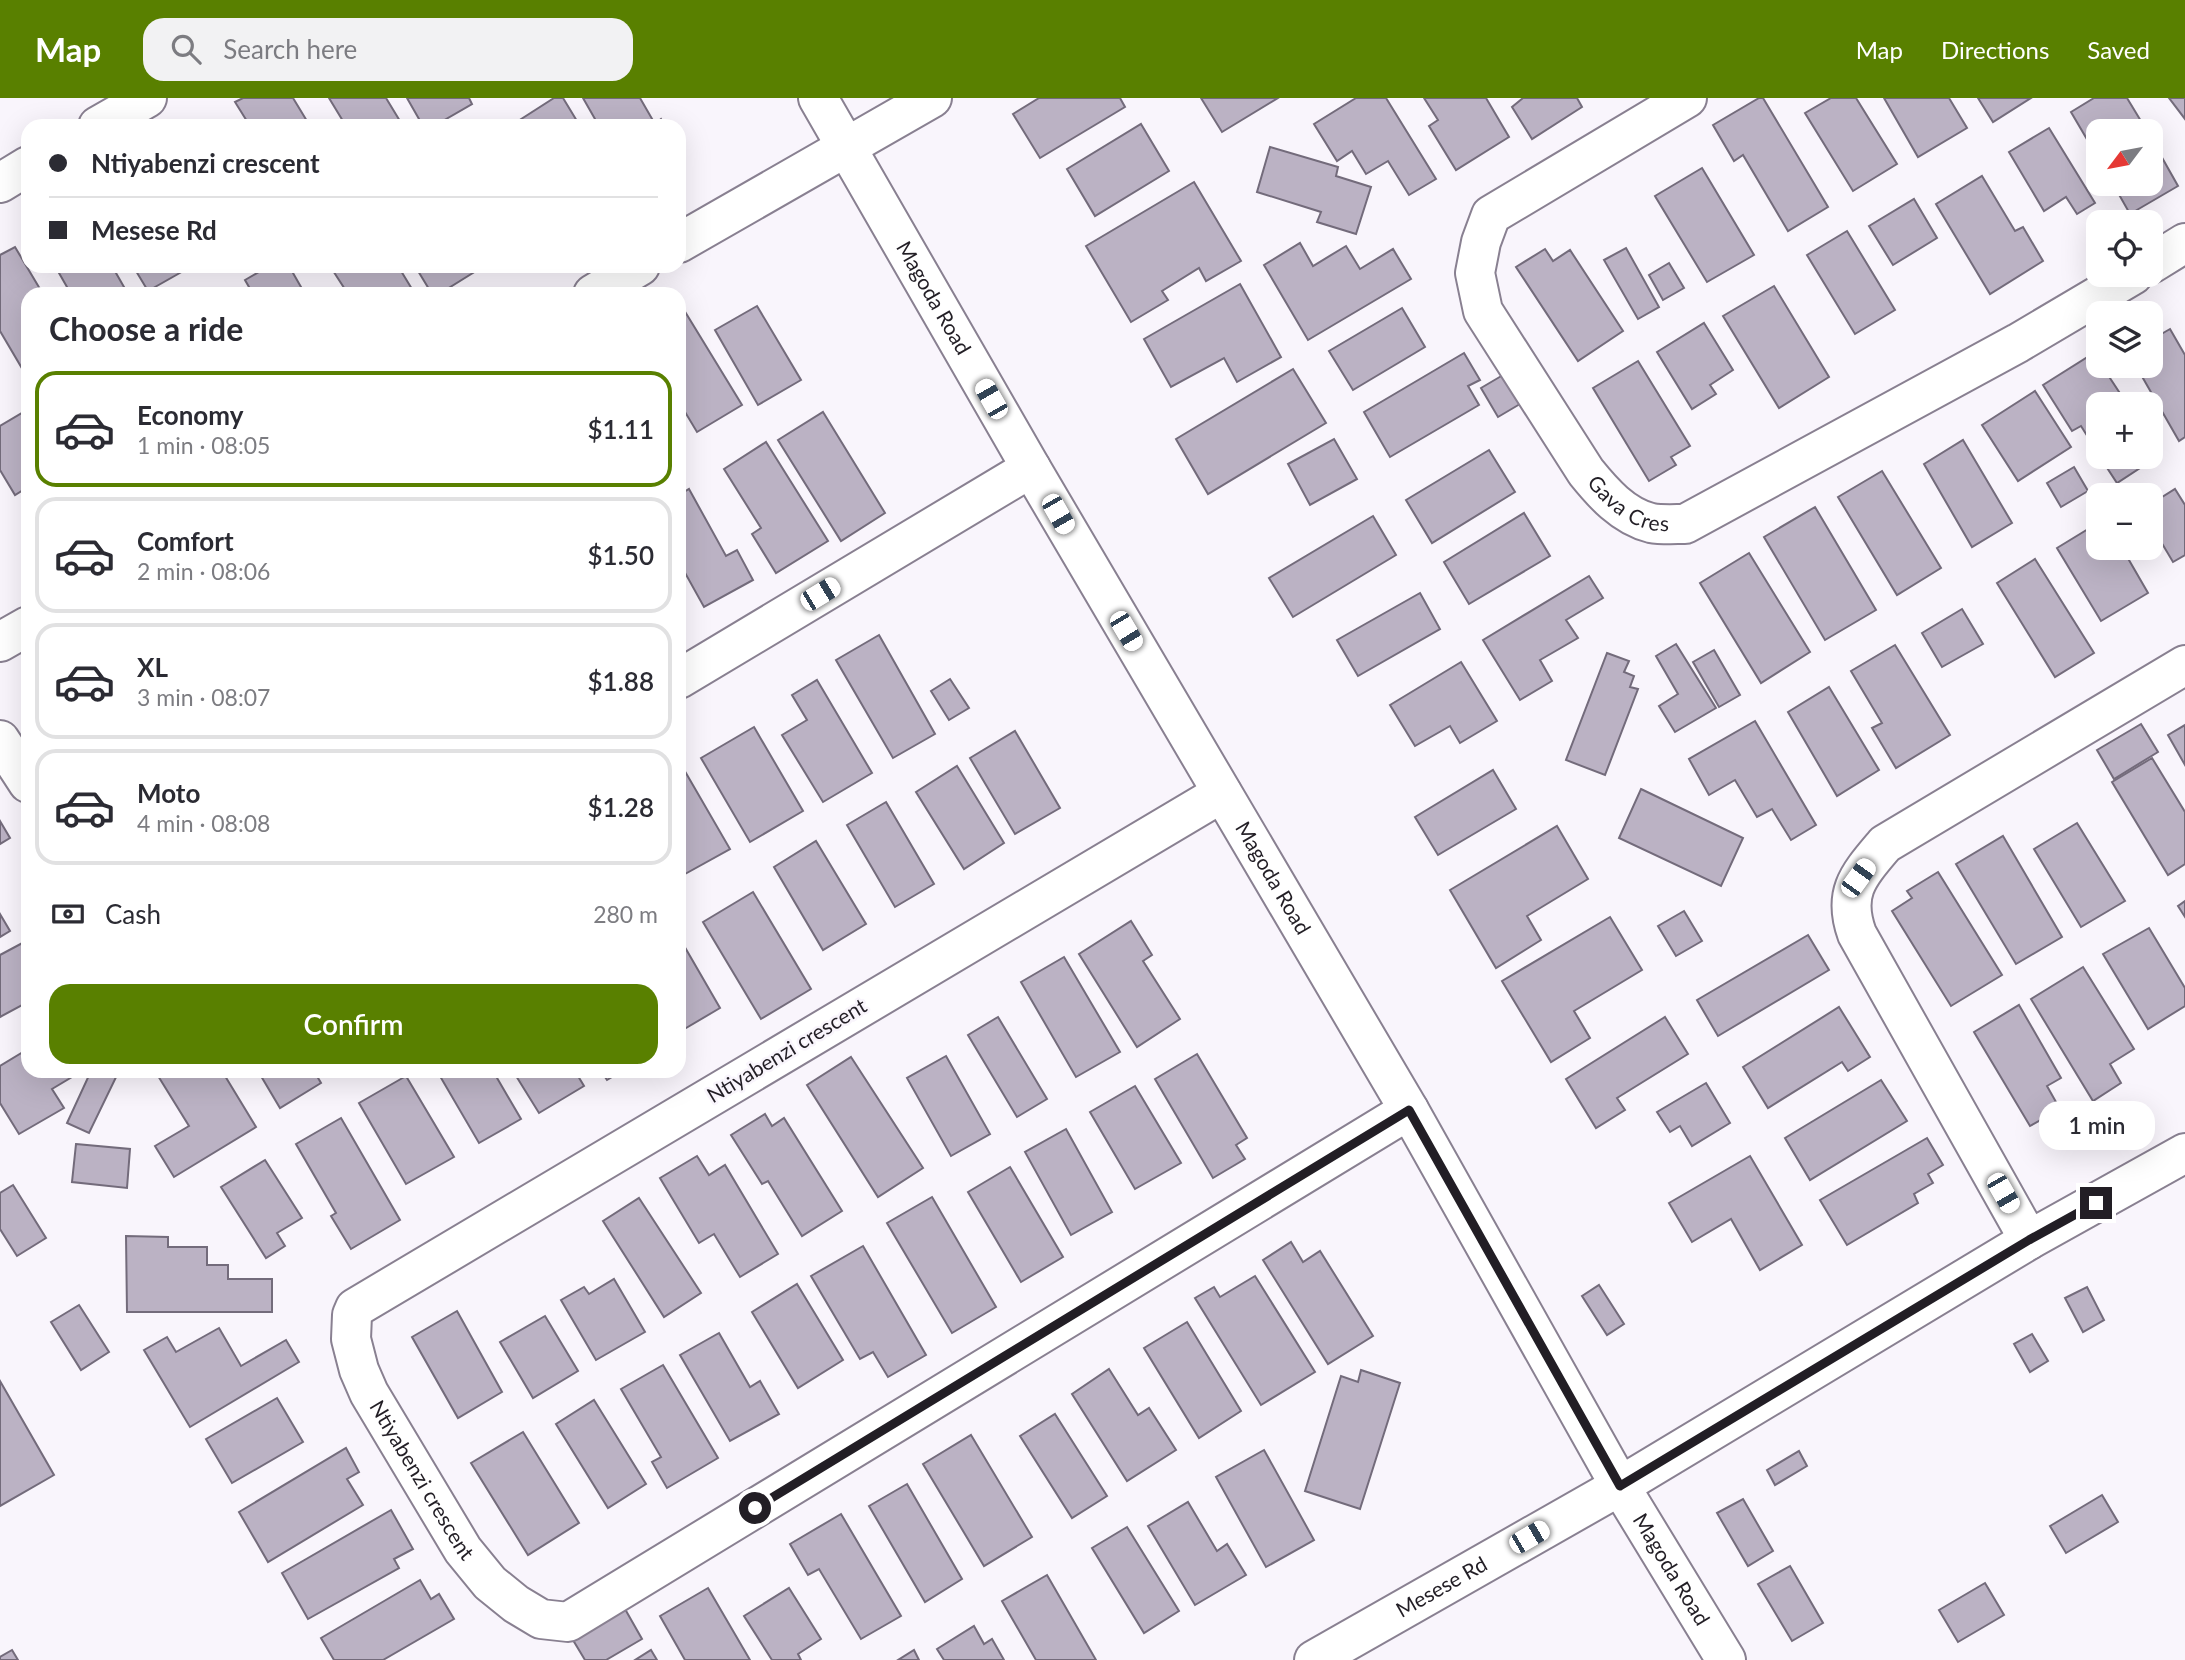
<!DOCTYPE html>
<meta charset="utf-8">
<style>
body{margin:0;font-family:Lato,sans-serif;background:#f2f2f3;color:#2b2b33;height:100vh;display:flex;flex-direction:column;font-size:26px;white-space:nowrap}
*{box-sizing:border-box;margin:0}
p{font-size:23px;color:#7c7c81}
.icon{flex:none;width:38px;height:38px;fill:none;stroke:currentColor;stroke-width:2;stroke-linecap:round;stroke-linejoin:round}
.map{position:relative;flex:1;overflow:hidden}
.drawer{position:absolute;left:21px;top:189px;width:665px;height:791px;display:flex;flex-direction:column;background:#fff;border-radius:21px;box-shadow:0 7px 28px #0002}
.drawer>*{flex:none}
.banner{position:absolute;left:21px;top:21px;width:665px;height:154px;border-radius:21px;box-shadow:0 7px 28px #0002;display:grid;align-content:center;height:154px;padding:0 28px;background:#fff}
.needle{width:46px;rotate:238deg}
.buttons{position:absolute;left:2086px;top:21px;display:grid;gap:14px}
.buttons a{display:grid;place-items:center;width:77px;height:77px;border-radius:14px;background:#fff;box-shadow:0 7px 28px #0002;font-size:35px}
.end{position:absolute;width:32px;height:32px;margin:-16px;border:9px solid #221e25;background:#fff;box-shadow:0 0 0 4px #fff}
.from{border-radius:50%}
.bubble{position:absolute;height:49px;border-radius:21px;background:#fff;box-shadow:0 7px 28px #0002;font-size:23px;font-weight:600;line-height:49px;text-align:center}
.car{position:absolute;width:21px;height:42px;margin:-21px -10px;border-radius:9px;box-shadow:0 0 5px 2px #0007;background:linear-gradient(#fff 24%,#345 0 40%,#fff 0 76%,#345 0 86%,#fff 0)}
.banner b{display:flex;align-items:center;gap:24px;height:66px;font-size:26px}
.banner b+b{border-top:2px solid #e1e1e2}
.banner i{width:18px;height:18px;background:#2b2b33}
ul{padding:0;list-style:none}
li{display:flex;align-items:center;gap:21px;height:116px;margin:0 14px 10px;padding:0 14px;border:4px solid #e1e1e2;border-radius:21px}
li div{flex:1}
li b{display:block;font-size:26px}
li em{font-style:normal;font-weight:600}
li.selected{border-color:#598000}
li>.icon{width:63px;height:63px;stroke-width:1.5}
h2{padding:0 28px;font-size:32px;line-height:84px}
.pay{display:flex;align-items:center;gap:18px;height:77px;padding:0 28px;font-size:26px}
.pay p{margin-inline-start:auto}
.cta{display:flex;gap:14px;margin-top:auto;padding:14px 28px}
.cta a{flex:1;height:80px;border-radius:21px;background:#598000;color:#fff;font-size:28px;font-weight:600;line-height:80px;text-align:center}
header{display:flex;align-items:center;gap:42px;box-sizing:border-box;height:98px;padding:0 35px;background:#598000;color:#fff}
header strong{font-size:33px}
nav{display:flex;gap:38px;margin-inline-start:auto;font-size:24px}
.search{width:490px;height:63px;background:#f2f2f3;display:flex;align-items:center;gap:18px;box-sizing:border-box;padding:0 24px;border-radius:21px;color:#7c7c81;font-size:26px}
.map>svg:first-child{display:block}
.building{fill:#bbb2c4;stroke:#736b7b;stroke-width:2}
.lines{fill:none;stroke-linecap:round;stroke-linejoin:round}
.minor-casing{stroke:#898091;stroke-width:42}
.tertiary-casing{stroke:#898091;stroke-width:42}
.minor{stroke:#fff;stroke-width:38}
.tertiary{stroke:#fff;stroke-width:38}
.route{stroke:#221e25;stroke-width:9}
.labels{text-anchor:middle;stroke-width:5;stroke-linejoin:round;paint-order:stroke}
.street-label{font-size:21px;fill:#221e25;stroke:#f9f5fc}
</style>
<header>
<strong>Map</strong>
<div class="search"><svg class="icon" aria-label="search" viewBox="0 0 24 24"><circle cx="10" cy="10" r="6"/><path d="M15 15l6 6"/></svg>Search here</div>
<nav><a>Map</a><a>Directions</a><a>Saved</a></nav>
</header>
<div class="map">
<svg width="2185" height="1562" viewBox="0 0 2185 1562">
<rect width="100%" height="100%" fill="#f9f5fc"/>
<!-- building -->
<g class="building">
<polygon points="243,0 293,0 310,28 250,28 235,4"/>
<polygon points="329,0 386,0 403,28 346,28"/>
<polygon points="407,0 469,0 472,6 434,28 423,28"/>
<polygon points="554,0 563,0 580,28 517,28 515,25"/>
<polygon points="583,0 640,0 655,26 661,21 665,28 599,28"/>
<polygon points="1039,0 1120,0 1125,9 1040,60 1013,16"/>
<polygon points="1201,0 1278,0 1222,34"/>
<polygon points="1356,0 1386,0 1436,81 1409,97 1388,63 1366,76 1352,53 1337,63 1314,26"/>
<polygon points="1424,0 1486,0 1509,39 1456,72 1429,28 1438,22"/>
<polygon points="1523,0 1577,0 1582,9 1532,41 1512,9"/>
<polygon points="1759,0 1763,0 1828,109 1788,133 1743,57 1734,63 1713,27"/>
<polygon points="1831,0 1856,0 1897,66 1853,93 1805,15"/>
<polygon points="1884,0 1949,0 1967,30 1918,59"/>
<polygon points="1978,0 2031,0 1993,24"/>
<polygon points="2094,0 2127,0 2147,33 2098,33 2098,60 2071,14"/>
<polygon points="2169,0 2185,0 2185,21"/>
<polygon points="1141,26 1169,73 1095,118 1067,71"/>
<polygon points="2049,30 2095,105 2077,116 2066,99 2044,113 2009,54"/>
<polygon points="2151,40 2178,88 2130,116 2113,86 2151,86"/>
<polygon points="1270,49 1338,69 1336,78 1371,89 1356,136 1317,124 1321,114 1257,94"/>
<polygon points="1702,70 1754,157 1707,184 1655,98"/>
<polygon points="1982,78 2015,133 2023,129 2043,163 1990,196 1936,106"/>
<polygon points="1194,84 1241,163 1206,183 1199,170 1162,193 1168,202 1131,224 1086,148"/>
<polygon points="1914,101 1937,140 1893,167 1869,128"/>
<polygon points="1847,133 1895,212 1855,236 1807,157"/>
<polygon points="1300,145 1313,168 1346,148 1360,171 1393,151 1411,181 1308,242 1264,167"/>
<polygon points="15,149 43,196 28,196 28,269 23,272 0,233 0,157"/>
<polygon points="1626,150 1659,209 1638,221 1604,162"/>
<polygon points="1545,151 1553,163 1570,152 1623,233 1578,263 1516,169"/>
<polygon points="1669,165 1684,190 1663,202 1649,177"/>
<polygon points="55,168 112,168 128,196 71,196"/>
<polygon points="133,168 192,168 148,193"/>
<polygon points="269,168 289,168 305,196 253,196 245,182"/>
<polygon points="330,168 398,168 415,196 348,196"/>
<polygon points="415,168 484,168 439,196 432,196"/>
<polygon points="1240,186 1281,259 1237,284 1224,260 1171,289 1144,241"/>
<polygon points="1774,188 1829,279 1779,310 1723,218"/>
<polygon points="757,208 801,282 758,307 715,232"/>
<polygon points="1402,210 1425,249 1353,292 1329,253"/>
<polygon points="684,212 742,307 697,334 679,304 679,215"/>
<polygon points="1704,225 1733,272 1710,287 1716,296 1692,311 1657,254"/>
<polygon points="2170,231 2185,257 2185,339 2179,343 2136,268 2151,268 2151,242"/>
<polygon points="1464,255 1480,282 1468,288 1479,307 1390,359 1364,314"/>
<polygon points="2094,255 2098,262 2098,268 2102,268 2127,306 2098,306 2098,355 2081,328 2072,333 2043,287"/>
<polygon points="1638,263 1690,348 1671,359 1676,367 1649,383 1593,290"/>
<polygon points="1293,271 1326,325 1208,396 1176,341"/>
<polygon points="1503,277 1520,306 1498,319 1481,290"/>
<polygon points="2035,293 2071,349 2018,383 1982,327"/>
<polygon points="823,314 885,415 841,443 778,342"/>
<polygon points="22,315 28,326 28,389 15,397 0,372 0,328"/>
<polygon points="1334,341 1357,381 1310,407 1288,366"/>
<polygon points="1963,342 2012,425 1972,449 1924,366"/>
<polygon points="766,344 828,443 776,475 752,436 761,430 724,371"/>
<polygon points="2151,344 2160,357 2117,385 2100,359 2151,359"/>
<polygon points="1489,352 1515,394 1432,445 1406,402"/>
<polygon points="2074,369 2088,393 2061,409 2047,385"/>
<polygon points="1882,373 1941,470 1897,497 1838,399"/>
<polygon points="689,391 726,458 737,452 753,482 704,509 679,464 679,397"/>
<polygon points="2175,391 2185,407 2185,457 2173,464 2151,427 2151,406"/>
<polygon points="1815,409 1876,512 1825,542 1764,439"/>
<polygon points="1524,415 1550,458 1469,506 1444,464"/>
<polygon points="1373,418 1396,457 1293,519 1269,480"/>
<polygon points="2098,425 2098,450 2122,450 2148,495 2101,523 2057,450"/>
<polygon points="1749,455 1810,554 1761,585 1700,485"/>
<polygon points="2035,461 2094,555 2055,579 1997,485"/>
<polygon points="1589,478 1603,500 1566,522 1578,540 1540,562 1552,583 1520,602 1483,542"/>
<polygon points="1420,495 1440,531 1358,578 1337,542"/>
<polygon points="1962,511 1983,546 1942,569 1922,535"/>
<polygon points="879,537 935,636 893,660 836,562"/>
<polygon points="1676,546 1716,610 1675,634 1659,608 1678,596 1656,558"/>
<polygon points="1895,547 1950,637 1896,670 1872,630 1882,625 1851,573"/>
<polygon points="1714,552 1740,597 1719,609 1693,564"/>
<polygon points="1607,555 1629,563 1624,574 1634,578 1630,589 1638,591 1605,677 1566,662"/>
<polygon points="1461,564 1497,623 1460,645 1450,628 1415,648 1390,607"/>
<polygon points="950,581 969,610 949,622 931,593"/>
<polygon points="817,582 872,675 823,704 782,637 807,622 792,597"/>
<polygon points="1829,589 1879,672 1837,698 1788,614"/>
<polygon points="1755,623 1816,727 1791,742 1772,711 1757,719 1735,682 1709,697 1689,661"/>
<polygon points="2141,626 2158,654 2114,681 2097,652"/>
<polygon points="2185,627 2185,667 2168,637"/>
<polygon points="754,629 803,713 750,744 701,660"/>
<polygon points="1015,633 1060,710 1015,736 970,660"/>
<polygon points="2152,660 2185,714 2185,766 2168,777 2112,684"/>
<polygon points="679,663 730,751 685,776 679,766"/>
<polygon points="957,668 1004,745 964,771 916,694"/>
<polygon points="1493,672 1516,711 1438,757 1415,719"/>
<polygon points="1641,691 1743,740 1721,788 1619,740"/>
<polygon points="886,704 934,786 895,809 847,727"/>
<polygon points="0,723 10,740 0,746"/>
<polygon points="2077,725 2125,803 2081,829 2034,751"/>
<polygon points="1557,728 1588,781 1527,818 1541,842 1496,870 1450,792"/>
<polygon points="2003,738 2062,839 2016,866 1956,766"/>
<polygon points="816,743 866,826 823,852 774,769"/>
<polygon points="1938,774 2002,877 1951,908 1892,813 1912,800 1907,793"/>
<polygon points="753,794 811,891 761,921 703,824"/>
<polygon points="2185,803 2185,819 2178,808"/>
<polygon points="1684,813 1702,843 1676,858 1658,828"/>
<polygon points="0,816 10,833 0,839"/>
<polygon points="1610,819 1642,872 1574,913 1590,940 1551,964 1502,883"/>
<polygon points="1131,823 1152,857 1143,863 1180,921 1137,949 1079,856"/>
<polygon points="2149,830 2185,890 2185,908 2148,931 2103,856"/>
<polygon points="1808,837 1829,872 1718,938 1697,902"/>
<polygon points="679,839 720,910 681,933 679,930"/>
<polygon points="28,842 28,904 0,919 0,857"/>
<polygon points="1064,859 1120,954 1076,979 1021,884"/>
<polygon points="2083,869 2134,951 2110,966 2121,985 2093,1003 2031,901"/>
<polygon points="2019,907 2061,980 2047,988 2060,1011 2030,1028 1974,934"/>
<polygon points="1839,909 1870,959 1848,973 1842,964 1768,1010 1743,969"/>
<polygon points="998,919 1047,1001 1017,1019 968,937"/>
<polygon points="1665,919 1688,956 1617,1000 1625,1012 1596,1030 1566,981"/>
<polygon points="28,951 28,973 82,973 52,991 64,1010 19,1036 0,1005 0,968"/>
<polygon points="1197,956 1247,1040 1236,1047 1245,1061 1213,1080 1155,981"/>
<polygon points="946,958 990,1036 951,1058 907,980"/>
<polygon points="851,959 923,1070 878,1099 807,987"/>
<polygon points="91,973 119,973 89,1035 67,1025"/>
<polygon points="155,973 222,973 256,1029 174,1079 155,1048 189,1028"/>
<polygon points="258,973 314,973 321,985 280,1010"/>
<polygon points="437,973 493,973 521,1021 479,1045"/>
<polygon points="513,973 575,973 584,988 539,1015"/>
<polygon points="601,973 622,973 607,982"/>
<polygon points="406,978 454,1059 406,1086 359,1005"/>
<polygon points="1881,982 1907,1023 1810,1082 1785,1040"/>
<polygon points="1706,985 1730,1025 1692,1048 1680,1028 1670,1034 1657,1014"/>
<polygon points="1135,988 1181,1065 1135,1091 1090,1014"/>
<polygon points="765,1016 772,1028 784,1020 842,1113 802,1138 768,1083 762,1086 731,1037"/>
<polygon points="341,1020 400,1122 351,1151 331,1118 336,1115 296,1046"/>
<polygon points="1066,1031 1112,1114 1071,1137 1025,1054"/>
<polygon points="1927,1040 1943,1067 1928,1076 1933,1085 1914,1096 1918,1105 1847,1147 1820,1102"/>
<polygon points="76,1046 130,1051 127,1090 72,1084"/>
<polygon points="697,1058 709,1077 725,1067 778,1156 740,1179 714,1136 699,1145 660,1080"/>
<polygon points="1750,1058 1802,1147 1760,1172 1731,1121 1692,1144 1669,1105"/>
<polygon points="265,1062 302,1120 277,1135 285,1148 266,1160 221,1089"/>
<polygon points="1010,1069 1063,1159 1021,1184 968,1094"/>
<polygon points="13,1087 46,1140 17,1158 0,1131 0,1095"/>
<polygon points="932,1099 996,1209 952,1235 887,1125"/>
<polygon points="639,1100 701,1195 664,1219 603,1123"/>
<polygon points="126,1138 168,1139 168,1149 207,1149 207,1167 228,1167 228,1181 272,1181 272,1214 127,1214"/>
<polygon points="1291,1144 1303,1164 1320,1153 1373,1238 1328,1266 1263,1162"/>
<polygon points="863,1148 926,1257 888,1279 873,1254 860,1261 811,1178"/>
<polygon points="1255,1178 1315,1274 1261,1307 1195,1200 1214,1189 1220,1199"/>
<polygon points="614,1181 645,1234 596,1262 561,1202 584,1189 589,1196"/>
<polygon points="797,1186 843,1262 798,1290 752,1214"/>
<polygon points="1599,1187 1624,1226 1607,1237 1582,1198"/>
<polygon points="2087,1189 2104,1222 2083,1234 2065,1200"/>
<polygon points="79,1207 109,1254 81,1272 51,1224"/>
<polygon points="457,1213 502,1294 458,1320 412,1239"/>
<polygon points="545,1218 578,1273 533,1300 500,1244"/>
<polygon points="1187,1224 1241,1313 1199,1340 1144,1250"/>
<polygon points="219,1230 241,1268 286,1242 299,1264 190,1329 144,1252 167,1239 176,1254"/>
<polygon points="719,1235 750,1289 760,1283 779,1316 730,1343 680,1257"/>
<polygon points="2032,1236 2048,1263 2030,1274 2014,1246"/>
<polygon points="663,1267 718,1360 667,1390 652,1364 661,1359 621,1291"/>
<polygon points="1109,1271 1138,1317 1149,1310 1176,1352 1127,1383 1072,1296"/>
<polygon points="1361,1272 1400,1285 1360,1411 1305,1393 1341,1278 1358,1284"/>
<polygon points="0,1283 54,1377 0,1408"/>
<polygon points="277,1300 303,1344 232,1385 206,1341"/>
<polygon points="594,1302 646,1386 608,1410 556,1326"/>
<polygon points="1055,1316 1107,1398 1072,1420 1020,1338"/>
<polygon points="523,1334 579,1425 528,1457 471,1365"/>
<polygon points="971,1337 1032,1439 984,1468 923,1366"/>
<polygon points="346,1350 359,1374 347,1381 363,1407 268,1464 239,1414"/>
<polygon points="1264,1352 1314,1442 1266,1469 1216,1379"/>
<polygon points="1799,1353 1807,1368 1775,1387 1767,1372"/>
<polygon points="907,1386 962,1481 925,1504 869,1408"/>
<polygon points="2102,1397 2118,1424 2066,1455 2050,1428"/>
<polygon points="1743,1401 1773,1453 1748,1468 1717,1415"/>
<polygon points="1188,1404 1217,1453 1227,1446 1246,1477 1195,1507 1148,1428"/>
<polygon points="391,1412 413,1451 394,1461 399,1470 308,1521 282,1475"/>
<polygon points="841,1416 901,1518 861,1541 819,1471 808,1477 790,1446"/>
<polygon points="1127,1429 1179,1513 1144,1535 1092,1450"/>
<polygon points="1790,1468 1823,1525 1792,1543 1758,1486"/>
<polygon points="1047,1477 1096,1562 1036,1562 1002,1503"/>
<polygon points="420,1482 431,1501 439,1496 454,1521 383,1562 334,1562 321,1540"/>
<polygon points="1985,1485 2004,1517 1958,1544 1939,1512"/>
<polygon points="708,1490 750,1562 685,1562 660,1518"/>
<polygon points="789,1490 821,1541 798,1556 801,1562 772,1562 744,1518"/>
<polygon points="625,1511 642,1541 606,1562 585,1562 573,1542"/>
<polygon points="974,1528 984,1546 992,1541 1004,1562 944,1562 937,1551"/>
<polygon points="12,1552 18,1562 0,1562 0,1559"/>
<polygon points="651,1552 657,1562 635,1562"/>
<polygon points="914,1552 919,1562 898,1562"/>
</g>
<g class="lines">
<!-- minor casing -->
<g class="minor-casing">
<g id="minor">
<path id="s1" d="M1687,0L1491,117L1481,144L1475,175L1483,213L1586,374C1603,395 1623,418 1651,425C1662,427 1675,426 1685,426L2018,245L2133,177"/>
<polyline points="98,28 147,0"/>
<polyline points="0,85 28,68"/>
<polyline points="679,145 932,0"/>
<polyline points="2151,166 2185,145"/>
<polyline points="593,196 640,168"/>
<polyline points="0,544 28,528"/>
<polyline points="679,581 1031,370"/>
<polyline points="0,642 28,685"/>
<path id="s2" d="M1222,695L355,1210L352,1217L351,1241L359,1272L369,1295L463,1452L490,1485L516,1506L541,1521L568,1524L1409,1012"/>
<path d="M2029,1142L1857,836C1842,794 1859,777 1885,746L2185,567"/>
<polyline points="1620,1388 2029,1142 2185,1055"/>
</g>
</g>
<!-- tertiary casing -->
<g class="tertiary-casing">
<g id="tertiary">
<path id="s3" d="M818,0L1031,370L1409,1012L1620,1388L1726,1562"/>
<path id="s4" d="M1314,1562L1620,1388"/>
</g>
</g>
<!-- minor -->
<use href="#minor" class="minor"/>
<!-- tertiary -->
<use href="#tertiary" class="tertiary"/>
</g>
<g class="lines">
<!-- route -->
<polyline class="route" points="755,1410 1409,1012 1620,1388 2029,1142 2096,1105"/>
</g>
<g class="labels">
<!-- street labels -->
<g class="street-label">
<text dy="7" stroke="none"><textPath href="#s3" startOffset="231">Magoda Road</textPath></text>
<text dy="7" stroke="none"><textPath href="#s1" startOffset="574">Gava Cres</textPath></text>
<text dy="7" stroke="none"><textPath href="#s3" startOffset="903">Magoda Road</textPath></text>
<text transform="translate(787 953) rotate(-31)" y="7">Ntiyabenzi crescent</text>
<text dy="7" stroke="none"><textPath href="#s2" startOffset="1199">Ntiyabenzi crescent</textPath></text>
<text dy="7" stroke="none"><textPath href="#s3" startOffset="1701">Magoda Road</textPath></text>
<text dy="7" stroke="none"><textPath href="#s4" startOffset="147">Mesese Rd</textPath></text>
</g>
</g>
</svg>
<div class="buttons">
<a><svg class="needle" viewBox="-14 -14 28 28"><path d="M0-13l5 13h-10z" fill="#e53935"/><path d="M0 13l5-13h-10z" fill="#7c7c81"/></svg></a>
<a><svg class="icon" aria-label="locate" viewBox="0 0 24 24"><circle cx="12" cy="12" r="6"/><path d="M12 2v4M12 18v4M2 12h4M18 12h4"/></svg></a>
<a><svg class="icon" aria-label="layers" viewBox="0 0 24 24"><path d="M12 4l9 5-9 5-9-5zM3 14l9 5 9-5"/></svg></a>
<a>+</a>
<a>−</a>
</div>
<i class="end from" style="left:755px;top:1410px"></i>
<i class="end" style="left:2096px;top:1105px"></i>
<div class="bubble" style="left:2039px;top:1003px;width:116px">1 min</div>
<i class="car" style="left:991px;top:301px;rotate:330deg"></i>
<i class="car" style="left:1058px;top:416px;rotate:150deg"></i>
<i class="car" style="left:820px;top:496px;rotate:59deg"></i>
<i class="car" style="left:1126px;top:533px;rotate:149deg"></i>
<i class="car" style="left:1858px;top:780px;rotate:36deg"></i>
<i class="car" style="left:2003px;top:1095px;rotate:150deg"></i>
<i class="car" style="left:1529px;top:1439px;rotate:60deg"></i>
<div class="banner">
<b><i class="from"></i>Ntiyabenzi crescent</b>
<b><i></i>Mesese Rd</b>
</div>
<section class="drawer">
<h2>Choose a ride</h2>
<ul>
<li class="selected"><svg class="icon" aria-label="car" viewBox="0 0 24 24"><path d="M5 17H2v-5l4-1 3-4h7l3 4 3 1v5h-3M9 17h6M6 11h13"/><circle cx="7" cy="17" r="2"/><circle cx="17" cy="17" r="2"/></svg><div><b>Economy</b><p>1 min · 08:05</p></div><em>$1.11</em></li>
<li><svg class="icon" aria-label="car" viewBox="0 0 24 24"><path d="M5 17H2v-5l4-1 3-4h7l3 4 3 1v5h-3M9 17h6M6 11h13"/><circle cx="7" cy="17" r="2"/><circle cx="17" cy="17" r="2"/></svg><div><b>Comfort</b><p>2 min · 08:06</p></div><em>$1.50</em></li>
<li><svg class="icon" aria-label="car" viewBox="0 0 24 24"><path d="M5 17H2v-5l4-1 3-4h7l3 4 3 1v5h-3M9 17h6M6 11h13"/><circle cx="7" cy="17" r="2"/><circle cx="17" cy="17" r="2"/></svg><div><b>XL</b><p>3 min · 08:07</p></div><em>$1.88</em></li>
<li><svg class="icon" aria-label="car" viewBox="0 0 24 24"><path d="M5 17H2v-5l4-1 3-4h7l3 4 3 1v5h-3M9 17h6M6 11h13"/><circle cx="7" cy="17" r="2"/><circle cx="17" cy="17" r="2"/></svg><div><b>Moto</b><p>4 min · 08:08</p></div><em>$1.28</em></li>
</ul>
<div class="pay"><svg class="icon" aria-label="cash" viewBox="0 0 24 24"><path d="M3 7h18v10H3z"/><circle cx="12" cy="12" r="2"/></svg>Cash<p>280 m</p></div>
<div class="cta"><a>Confirm</a></div>
</section>
</div>
